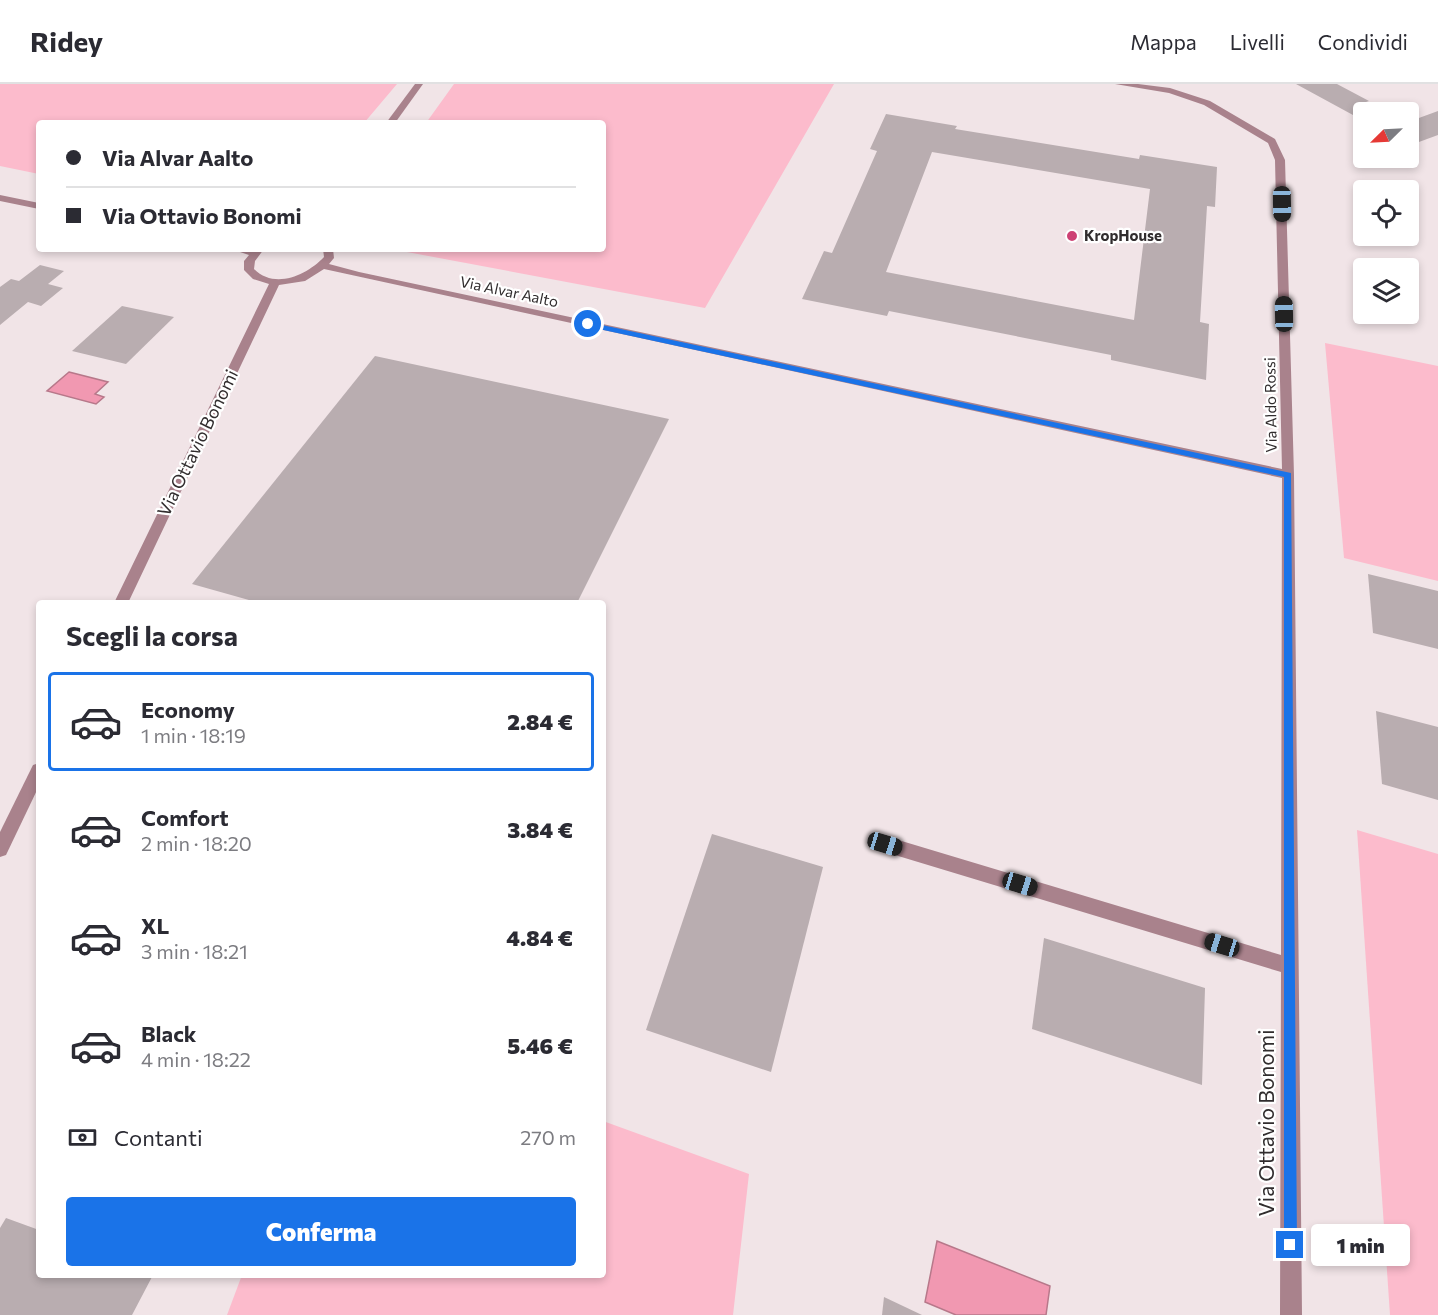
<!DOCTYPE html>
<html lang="it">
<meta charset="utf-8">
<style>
body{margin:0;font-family:Commissioner,sans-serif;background:#f7f7f7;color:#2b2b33;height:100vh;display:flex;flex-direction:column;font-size:22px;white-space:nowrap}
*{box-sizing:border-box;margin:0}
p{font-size:20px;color:#7c7c81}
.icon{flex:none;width:33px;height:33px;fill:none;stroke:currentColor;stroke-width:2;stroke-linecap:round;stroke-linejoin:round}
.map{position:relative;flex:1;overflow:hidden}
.sheet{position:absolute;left:36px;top:516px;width:570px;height:678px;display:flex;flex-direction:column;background:#fff;border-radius:6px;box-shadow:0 3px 9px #0003}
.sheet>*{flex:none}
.banner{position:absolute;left:36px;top:36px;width:570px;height:132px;border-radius:6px;box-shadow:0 3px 9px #0003;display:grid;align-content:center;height:132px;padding:0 30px;background:#fff}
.needle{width:39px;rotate:246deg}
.buttons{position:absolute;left:1353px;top:18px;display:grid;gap:12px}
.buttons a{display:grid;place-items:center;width:66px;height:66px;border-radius:6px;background:#fff;box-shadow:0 3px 9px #0003;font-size:30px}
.end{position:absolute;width:27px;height:27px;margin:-14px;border:8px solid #1a73e8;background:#fff;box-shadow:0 0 0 3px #fff}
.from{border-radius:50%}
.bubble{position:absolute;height:42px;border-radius:6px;background:#fff;box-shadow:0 3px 9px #0003;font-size:20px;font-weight:800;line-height:42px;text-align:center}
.car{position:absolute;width:18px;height:36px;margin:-18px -9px;border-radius:8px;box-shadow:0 0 4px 2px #0007;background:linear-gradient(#222 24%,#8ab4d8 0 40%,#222 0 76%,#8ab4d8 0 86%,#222 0)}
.banner b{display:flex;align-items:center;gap:21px;height:57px;font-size:22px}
.banner b+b{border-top:2px solid #e1e1e2}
.banner i{width:15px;height:15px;background:#2b2b33}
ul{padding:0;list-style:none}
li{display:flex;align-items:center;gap:18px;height:99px;margin:0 12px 9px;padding:0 18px;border:3px solid transparent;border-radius:6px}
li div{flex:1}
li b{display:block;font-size:22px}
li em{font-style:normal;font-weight:800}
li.current{border-color:#1a73e8}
li>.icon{width:54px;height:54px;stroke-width:1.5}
h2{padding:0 30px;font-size:27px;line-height:72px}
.pay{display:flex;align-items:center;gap:15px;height:66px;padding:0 30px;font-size:22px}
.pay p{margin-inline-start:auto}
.primary-button{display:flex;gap:12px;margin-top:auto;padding:12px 30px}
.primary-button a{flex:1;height:69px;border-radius:6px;background:#1a73e8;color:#fff;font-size:24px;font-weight:800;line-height:69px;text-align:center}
header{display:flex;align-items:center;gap:36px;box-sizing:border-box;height:84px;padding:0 30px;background:#fff;border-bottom:2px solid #e1e1e2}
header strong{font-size:28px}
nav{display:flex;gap:33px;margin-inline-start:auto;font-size:21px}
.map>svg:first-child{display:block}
.green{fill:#fcbbcc}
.water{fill:#f198b1;stroke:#b7788a;stroke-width:1.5}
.building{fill:#b9adb0;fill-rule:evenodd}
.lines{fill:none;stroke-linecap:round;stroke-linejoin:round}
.minor{fill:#a9828c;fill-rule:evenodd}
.route{fill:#1a73e8}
.poi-dot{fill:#cd4174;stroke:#fff;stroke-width:2}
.labels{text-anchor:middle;stroke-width:4.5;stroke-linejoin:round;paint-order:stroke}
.far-poi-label{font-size:15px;font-weight:bold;fill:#312d2e;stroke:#fff;text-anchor:start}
.far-street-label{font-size:15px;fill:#312d2e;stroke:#fff}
.street-label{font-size:18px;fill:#312d2e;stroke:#fff}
.near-street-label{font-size:21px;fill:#312d2e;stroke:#fff}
</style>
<header>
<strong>Ridey</strong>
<nav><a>Mappa</a><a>Livelli</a><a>Condividi</a></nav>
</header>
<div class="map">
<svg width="1438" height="1231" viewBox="0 0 1438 1231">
<rect width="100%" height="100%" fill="#f1e4e7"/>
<!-- green -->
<g class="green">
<polygon points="0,0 397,0 364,39 39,39 39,90 0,82"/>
<polygon points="454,0 834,0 705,224 391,165 603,165 603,39 426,39"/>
<polygon points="1325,259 1438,282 1438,497 1344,474"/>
<polygon points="1357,746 1438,770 1438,1231 1390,1231"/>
<polygon points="603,1037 749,1090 733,1231 227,1231 242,1191 603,1191"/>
</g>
<!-- water -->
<g class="water">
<polygon points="69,288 108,298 95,310 104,313 96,320 47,307"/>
<polygon points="937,1157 1050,1202 1046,1231 956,1231 925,1218"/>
</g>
<!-- building -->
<g class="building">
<polygon points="1296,0 1337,0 1369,17 1357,21 1370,28 1364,28 1364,37"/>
<polygon points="1438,27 1438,51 1408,62 1408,38"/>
<path d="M886,30L957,42L955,45L1139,75L1140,71L1217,83L1215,123L1207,122L1200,238L1209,240L1206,296L1111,276V271L889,227L887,232L802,215L824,167L832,169L877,67L870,65ZM932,68L1150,105L1134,236L886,188Z"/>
<polygon points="40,181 64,187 48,200 63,204 41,222 28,218 0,241 0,203 11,195 19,197"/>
<polygon points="122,222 174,233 126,280 72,267"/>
<polygon points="375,272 669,335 577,519 260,519 192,500"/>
<polygon points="1368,490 1438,507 1438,565 1373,549"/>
<polygon points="1376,627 1438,643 1438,716 1382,700"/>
<polygon points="712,750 823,783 771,988 646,946"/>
<polygon points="1044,854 1205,904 1202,1001 1032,945"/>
<polygon points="6,1134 39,1146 39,1191 153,1191 132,1231 0,1231 0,1144"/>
<polygon points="884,1213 922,1231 882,1231"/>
</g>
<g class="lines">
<!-- minor -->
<g class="minor">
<polygon points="415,0 423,0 395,39 386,39"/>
<path d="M1115,0H1138L1170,4L1210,17L1275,55L1285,76L1294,391L1302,1231H1280L1281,888L885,768L879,766L877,760L879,754L885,752L1281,871L1282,394L324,185L305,197L279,201L128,519H114L269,200L253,195L244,186V177L249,171L231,165H264L255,177L254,185C275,206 307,191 324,173L323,165H333L334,174L329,180L359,188L1282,385L1275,76L1268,59L1204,21L1169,9Z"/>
<polygon points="0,111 39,119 39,125 0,117"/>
<polygon points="39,679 39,702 6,771 0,773 0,748 33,681"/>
</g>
</g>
<!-- route -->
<polygon class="route" points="588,238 1291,389 1297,1161 1295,1166 1290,1168 1286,1166 1284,1161 1284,393 585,242"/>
<!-- markers -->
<circle class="poi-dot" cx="1072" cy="152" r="6"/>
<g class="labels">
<!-- far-poi labels -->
<g class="far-poi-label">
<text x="1084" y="157">KropHouse</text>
</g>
<!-- far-street labels -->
<g class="far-street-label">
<text transform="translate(509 208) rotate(12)" y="5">Via Alvar Aalto</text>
<text transform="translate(1271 321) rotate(-91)" y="5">Via Aldo Rossi</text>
</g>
<!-- street labels -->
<g class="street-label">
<text transform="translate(198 359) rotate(-64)" y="6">Via Ottavio Bonomi</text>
</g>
<!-- near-street labels -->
<g class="near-street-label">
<text transform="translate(1267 1039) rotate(-90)" y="7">Via Ottavio Bonomi</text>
</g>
</g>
</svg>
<div class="buttons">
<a><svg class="needle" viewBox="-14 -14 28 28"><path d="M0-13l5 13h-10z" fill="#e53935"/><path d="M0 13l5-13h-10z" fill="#7c7c81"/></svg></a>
<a><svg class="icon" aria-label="locate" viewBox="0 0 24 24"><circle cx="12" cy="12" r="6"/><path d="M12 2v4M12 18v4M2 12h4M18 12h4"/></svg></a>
<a><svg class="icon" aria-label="layers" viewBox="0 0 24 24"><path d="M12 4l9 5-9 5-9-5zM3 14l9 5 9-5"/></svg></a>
</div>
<i class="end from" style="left:588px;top:240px"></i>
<i class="end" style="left:1290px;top:1161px"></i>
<div class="bubble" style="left:1311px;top:1140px;width:99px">1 min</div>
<i class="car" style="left:1282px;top:120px;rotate:179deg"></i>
<i class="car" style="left:1284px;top:230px;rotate:359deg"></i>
<i class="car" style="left:885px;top:760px;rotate:107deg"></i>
<i class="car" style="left:1020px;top:800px;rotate:107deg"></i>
<i class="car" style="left:1222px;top:861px;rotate:287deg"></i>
<div class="banner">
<b><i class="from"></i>Via Alvar Aalto</b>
<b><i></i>Via Ottavio Bonomi</b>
</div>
<section class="sheet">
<h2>Scegli la corsa</h2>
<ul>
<li class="current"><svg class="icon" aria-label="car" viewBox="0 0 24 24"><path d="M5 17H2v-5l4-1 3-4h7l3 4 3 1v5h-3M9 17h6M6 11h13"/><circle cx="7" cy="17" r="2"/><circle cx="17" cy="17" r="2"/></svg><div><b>Economy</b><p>1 min · 18:19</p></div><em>2.84 €</em></li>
<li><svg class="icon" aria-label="car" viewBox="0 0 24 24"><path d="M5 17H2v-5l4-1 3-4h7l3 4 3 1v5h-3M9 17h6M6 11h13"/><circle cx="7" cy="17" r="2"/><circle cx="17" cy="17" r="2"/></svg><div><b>Comfort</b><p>2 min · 18:20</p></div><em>3.84 €</em></li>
<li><svg class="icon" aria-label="car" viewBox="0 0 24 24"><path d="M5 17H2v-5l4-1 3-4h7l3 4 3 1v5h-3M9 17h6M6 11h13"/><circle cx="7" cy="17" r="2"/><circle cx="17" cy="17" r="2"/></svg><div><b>XL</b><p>3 min · 18:21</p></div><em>4.84 €</em></li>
<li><svg class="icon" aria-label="car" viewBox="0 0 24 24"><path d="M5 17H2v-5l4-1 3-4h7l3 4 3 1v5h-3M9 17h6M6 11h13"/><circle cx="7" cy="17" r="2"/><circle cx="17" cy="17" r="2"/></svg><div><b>Black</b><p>4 min · 18:22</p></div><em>5.46 €</em></li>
</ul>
<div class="pay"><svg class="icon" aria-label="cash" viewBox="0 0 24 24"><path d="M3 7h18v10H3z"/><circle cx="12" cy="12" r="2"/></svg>Contanti<p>270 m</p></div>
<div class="primary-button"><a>Conferma</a></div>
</section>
</div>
